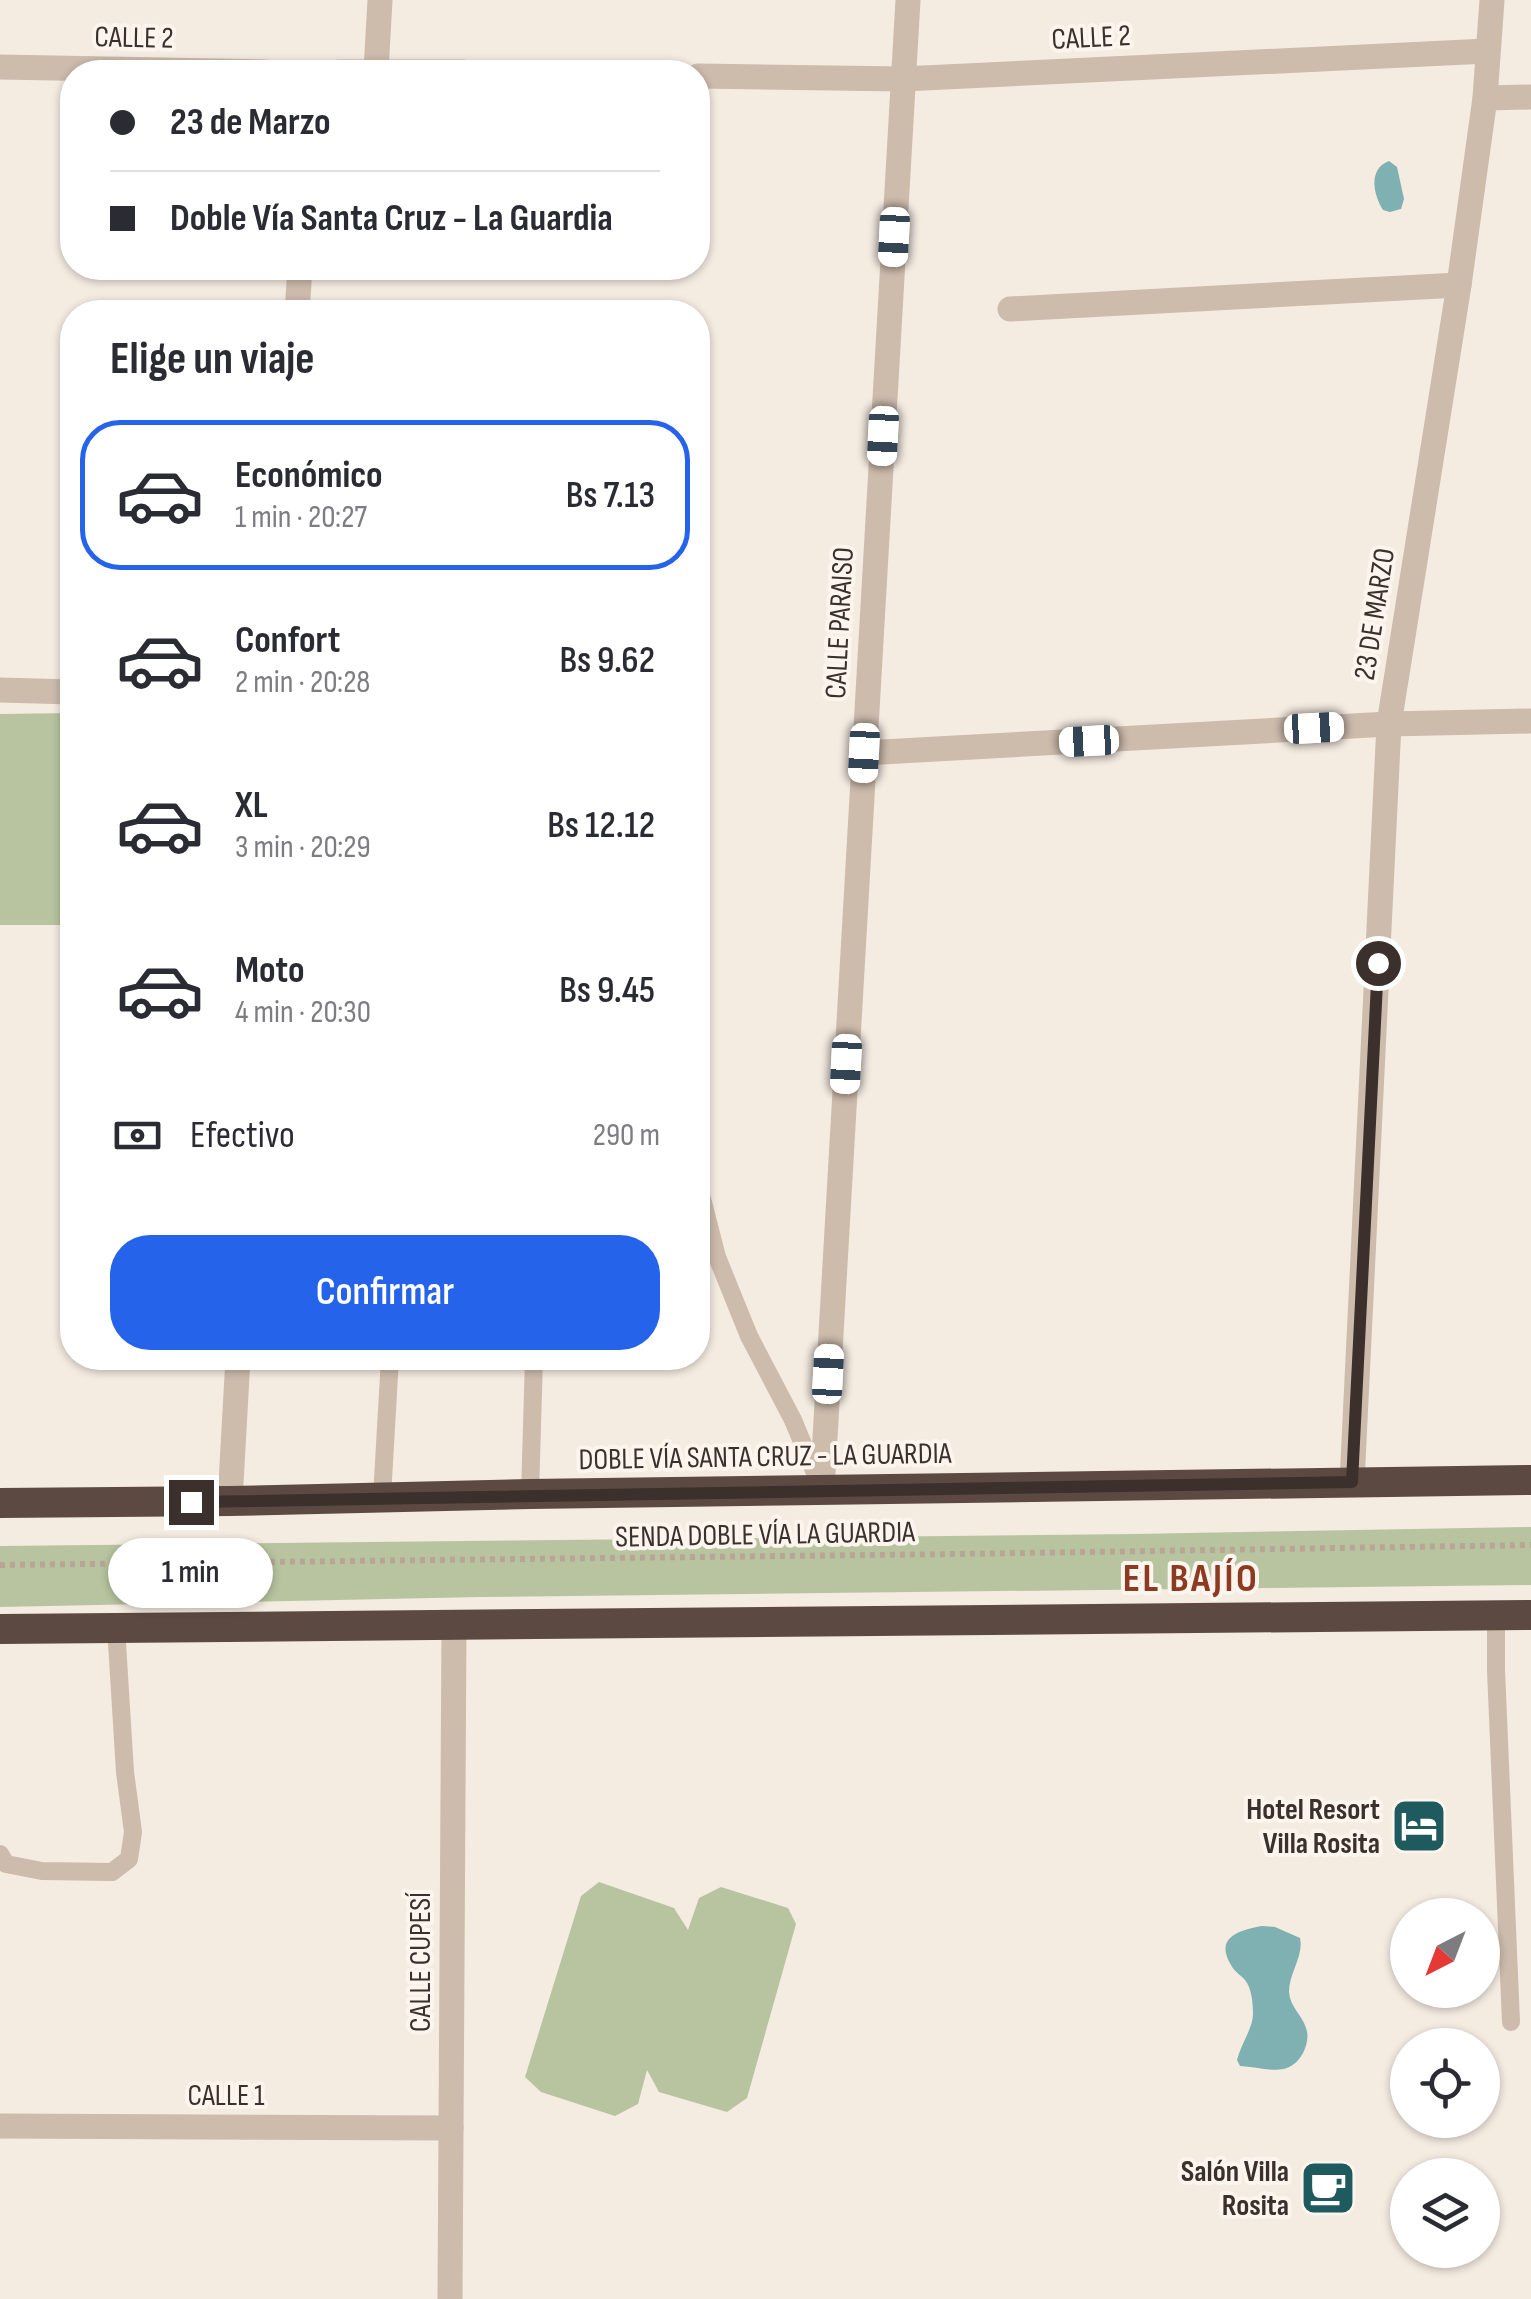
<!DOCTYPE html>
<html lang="es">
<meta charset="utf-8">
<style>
body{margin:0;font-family:"Sofia Sans Condensed",sans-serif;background:#f2f2f3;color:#2b2b33;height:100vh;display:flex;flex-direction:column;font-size:38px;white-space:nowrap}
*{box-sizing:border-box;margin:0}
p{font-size:32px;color:#7c7c81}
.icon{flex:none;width:55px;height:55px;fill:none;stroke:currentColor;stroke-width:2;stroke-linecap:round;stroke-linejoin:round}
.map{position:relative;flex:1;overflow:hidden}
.sheet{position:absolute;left:60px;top:300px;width:650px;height:1070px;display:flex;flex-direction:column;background:#fff;border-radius:40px;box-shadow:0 2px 8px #0004}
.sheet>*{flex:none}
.banner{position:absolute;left:60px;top:60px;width:650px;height:220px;border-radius:40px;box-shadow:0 2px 8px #0004;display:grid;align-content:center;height:220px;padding:0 50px;background:#fff}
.needle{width:65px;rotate:222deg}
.controls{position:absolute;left:1390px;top:1898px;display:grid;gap:20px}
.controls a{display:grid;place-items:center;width:110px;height:110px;border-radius:50%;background:#fff;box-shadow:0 2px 8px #0004;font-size:50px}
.end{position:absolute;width:45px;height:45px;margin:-22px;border:12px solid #3b302b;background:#fff;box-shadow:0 0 0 5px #fff}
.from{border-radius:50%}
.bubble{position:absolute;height:70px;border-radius:35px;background:#fff;box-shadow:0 2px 8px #0004;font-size:32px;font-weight:600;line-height:70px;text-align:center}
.car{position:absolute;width:30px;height:60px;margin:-30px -15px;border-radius:12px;box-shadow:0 0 8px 2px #0007;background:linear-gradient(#fff 24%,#345 0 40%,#fff 0 76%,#345 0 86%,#fff 0)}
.banner b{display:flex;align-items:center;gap:35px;height:95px;font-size:38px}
.banner b+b{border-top:2px solid #e1e1e2}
.banner i{width:25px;height:25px;background:#2b2b33}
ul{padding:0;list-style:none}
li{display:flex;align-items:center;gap:30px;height:150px;margin:0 20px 15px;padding:0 30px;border:5px solid transparent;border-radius:40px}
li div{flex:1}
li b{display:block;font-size:38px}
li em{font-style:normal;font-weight:600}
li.on{border-color:#2563eb}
li>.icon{width:90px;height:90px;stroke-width:1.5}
h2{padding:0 50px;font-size:45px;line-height:120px}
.pay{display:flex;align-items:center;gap:25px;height:110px;padding:0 50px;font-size:38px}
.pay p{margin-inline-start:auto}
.action{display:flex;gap:20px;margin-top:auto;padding:20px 50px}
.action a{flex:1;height:115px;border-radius:40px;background:#2563eb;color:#fff;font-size:40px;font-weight:600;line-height:115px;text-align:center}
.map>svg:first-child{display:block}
.green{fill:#b8c4a0}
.water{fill:#7fb0b2}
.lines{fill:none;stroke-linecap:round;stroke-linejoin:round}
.path{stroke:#b9a596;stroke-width:6;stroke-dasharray:5 5;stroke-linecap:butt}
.lane{stroke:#cdbbac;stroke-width:18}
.street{stroke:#cdbbac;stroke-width:25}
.highway{stroke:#5c4a42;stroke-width:30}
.route{stroke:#3b302b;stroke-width:12}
.labels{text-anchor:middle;stroke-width:8;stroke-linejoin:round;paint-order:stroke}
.street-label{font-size:30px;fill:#3b302b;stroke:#fbf5ee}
.poi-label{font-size:30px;font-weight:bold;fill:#3b302b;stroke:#fbf5ee;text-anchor:end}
.district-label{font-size:40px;font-weight:bold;letter-spacing:2.5px;fill:#8c3b22;stroke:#fbf5ee}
</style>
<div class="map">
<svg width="1531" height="2299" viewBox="0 0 1531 2299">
<rect width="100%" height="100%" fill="#f4ebe1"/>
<!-- green -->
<g class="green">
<polygon points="72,713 72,925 0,925 0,714"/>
<polygon points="1531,1527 1531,1585 480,1597 0,1607 0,1546 1134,1534"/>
<polygon points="599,1882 674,1908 688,1930 699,1898 721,1887 788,1908 796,1924 747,2098 727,2112 659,2092 647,2070 638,2104 615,2116 541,2092 525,2077 581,1896"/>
</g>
<!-- water -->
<g class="water">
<path d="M1389,161L1397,167L1404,199L1401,209L1390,212L1383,210C1373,194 1368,169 1389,161Z"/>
<path d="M1262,1926L1275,1927L1300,1938C1304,1956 1289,1973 1289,1992C1290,2007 1302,2015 1306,2028C1309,2036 1307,2044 1304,2051C1290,2080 1265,2067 1240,2066L1237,2060C1241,2044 1253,2028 1253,2014C1253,2005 1252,1991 1247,1983C1243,1976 1235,1973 1231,1965C1214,1937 1240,1930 1262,1926Z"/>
</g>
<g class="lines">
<!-- path -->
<polyline class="path" points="0,1565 958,1554 1531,1545"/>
<!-- lane -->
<g class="lane">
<polyline points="698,1183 717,1257 749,1336 793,1420 820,1485"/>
<polyline points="530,1494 534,1358"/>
<polyline points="382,1497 390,1358"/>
<polyline points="1496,1615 1496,1670 1511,2022"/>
<polyline points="0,1854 6,1864 42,1871 112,1872 129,1859 133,1832 125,1772 116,1627"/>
</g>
<!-- street -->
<g class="street">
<polyline points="0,67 266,72"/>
<polyline points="376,71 380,0"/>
<polyline points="339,72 463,72"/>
<polyline points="698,76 903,79 1487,51"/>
<polyline points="1485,98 1531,97"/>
<polyline points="1010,309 1459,285"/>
<polyline points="297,312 300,268"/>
<polyline points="0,690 72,692"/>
<polyline points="864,753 1389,724 1531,721"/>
<polyline points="1352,1482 1389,724 1459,285 1485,98 1492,0"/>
<polyline points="822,1490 908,0"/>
<polyline points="230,1501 238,1358"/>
<polyline points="0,2126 451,2128"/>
<polyline points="450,2299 454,1626"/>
</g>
<!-- highway -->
<g class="highway">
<polyline points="0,1503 230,1501 530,1494 1531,1480"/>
<polyline points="0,1629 1531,1615"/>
</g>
</g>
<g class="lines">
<!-- route -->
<polyline class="route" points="191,1502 1352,1482 1378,963"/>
</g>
<!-- icons -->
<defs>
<g id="hotel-square" transform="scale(2.875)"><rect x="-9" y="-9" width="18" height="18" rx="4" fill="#1f5a5e" stroke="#fbf5ee"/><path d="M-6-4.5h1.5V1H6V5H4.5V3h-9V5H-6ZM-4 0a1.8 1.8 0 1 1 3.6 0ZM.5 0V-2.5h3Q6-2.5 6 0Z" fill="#fff"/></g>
<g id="cafe-square" transform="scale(2.875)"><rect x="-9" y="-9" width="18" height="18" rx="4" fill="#1f5a5e" stroke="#fbf5ee"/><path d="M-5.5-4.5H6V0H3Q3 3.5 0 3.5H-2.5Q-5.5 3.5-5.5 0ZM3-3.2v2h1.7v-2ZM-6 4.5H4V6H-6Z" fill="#fff"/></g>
</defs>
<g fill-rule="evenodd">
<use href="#hotel-square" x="1419" y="1826"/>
<use href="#cafe-square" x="1328" y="2188"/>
</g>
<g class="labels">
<!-- street labels -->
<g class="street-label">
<text transform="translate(134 37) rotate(1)" y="10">CALLE 2</text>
<text transform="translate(1091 37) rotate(-3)" y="10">CALLE 2</text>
<text transform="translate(1374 614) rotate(-81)" y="10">23 DE MARZO</text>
<text transform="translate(839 623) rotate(-87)" y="10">CALLE PARAISO</text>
<text transform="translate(765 1456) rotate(-1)" y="10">DOBLE VÍA SANTA CRUZ - LA GUARDIA</text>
<text transform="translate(765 1534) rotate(-1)" y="10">SENDA DOBLE VÍA LA GUARDIA</text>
<text transform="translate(420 1962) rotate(-90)" y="10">CALLE CUPESÍ</text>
<text x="226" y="2105">CALLE 1</text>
</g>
<!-- poi labels -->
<g class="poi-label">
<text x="1380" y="1819">Hotel Resort<tspan x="1380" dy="34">Villa Rosita</tspan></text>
<text x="1289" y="2181">Salón Villa<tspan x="1289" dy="34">Rosita</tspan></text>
</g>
<!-- district labels -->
<g class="district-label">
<text x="1191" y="1591">EL BAJÍO</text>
</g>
</g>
</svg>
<div class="controls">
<a><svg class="needle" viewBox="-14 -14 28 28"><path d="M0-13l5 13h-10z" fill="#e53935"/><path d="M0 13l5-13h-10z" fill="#7c7c81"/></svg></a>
<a><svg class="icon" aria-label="locate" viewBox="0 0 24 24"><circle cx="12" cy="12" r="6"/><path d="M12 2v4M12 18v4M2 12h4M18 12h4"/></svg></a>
<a><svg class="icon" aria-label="layers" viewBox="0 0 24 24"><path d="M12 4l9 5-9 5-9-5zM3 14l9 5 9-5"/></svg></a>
</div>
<i class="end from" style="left:1378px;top:963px"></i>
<i class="end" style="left:191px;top:1502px"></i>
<div class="bubble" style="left:108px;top:1538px;width:165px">1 min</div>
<i class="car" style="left:894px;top:237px;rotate:183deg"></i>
<i class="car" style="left:883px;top:436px;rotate:183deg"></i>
<i class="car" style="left:1314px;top:728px;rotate:87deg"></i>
<i class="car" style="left:1089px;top:741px;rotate:267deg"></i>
<i class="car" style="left:864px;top:753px;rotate:183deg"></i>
<i class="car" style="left:846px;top:1064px;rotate:183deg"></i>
<i class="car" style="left:828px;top:1374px;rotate:3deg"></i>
<div class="banner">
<b><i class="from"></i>23 de Marzo</b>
<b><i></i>Doble Vía Santa Cruz - La Guardia</b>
</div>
<section class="sheet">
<h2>Elige un viaje</h2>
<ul>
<li class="on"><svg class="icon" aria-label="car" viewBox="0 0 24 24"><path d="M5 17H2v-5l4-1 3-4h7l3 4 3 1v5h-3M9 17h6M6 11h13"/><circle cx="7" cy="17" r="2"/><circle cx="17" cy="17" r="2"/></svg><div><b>Económico</b><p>1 min · 20:27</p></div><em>Bs 7.13</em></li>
<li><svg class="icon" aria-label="car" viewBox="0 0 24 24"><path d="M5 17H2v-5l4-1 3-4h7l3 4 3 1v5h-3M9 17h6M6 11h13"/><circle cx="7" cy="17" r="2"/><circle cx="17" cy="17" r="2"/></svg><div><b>Confort</b><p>2 min · 20:28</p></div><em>Bs 9.62</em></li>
<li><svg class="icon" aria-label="car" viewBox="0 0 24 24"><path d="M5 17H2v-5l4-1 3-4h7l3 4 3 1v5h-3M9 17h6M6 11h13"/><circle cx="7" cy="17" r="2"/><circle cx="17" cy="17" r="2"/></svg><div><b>XL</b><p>3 min · 20:29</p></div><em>Bs 12.12</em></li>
<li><svg class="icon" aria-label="car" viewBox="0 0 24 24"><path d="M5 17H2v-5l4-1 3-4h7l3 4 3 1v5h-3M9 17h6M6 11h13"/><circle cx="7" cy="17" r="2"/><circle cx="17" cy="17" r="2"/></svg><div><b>Moto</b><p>4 min · 20:30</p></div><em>Bs 9.45</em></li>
</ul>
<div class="pay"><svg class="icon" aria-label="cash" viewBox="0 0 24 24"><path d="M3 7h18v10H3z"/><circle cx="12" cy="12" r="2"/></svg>Efectivo<p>290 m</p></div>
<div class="action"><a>Confirmar</a></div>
</section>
</div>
